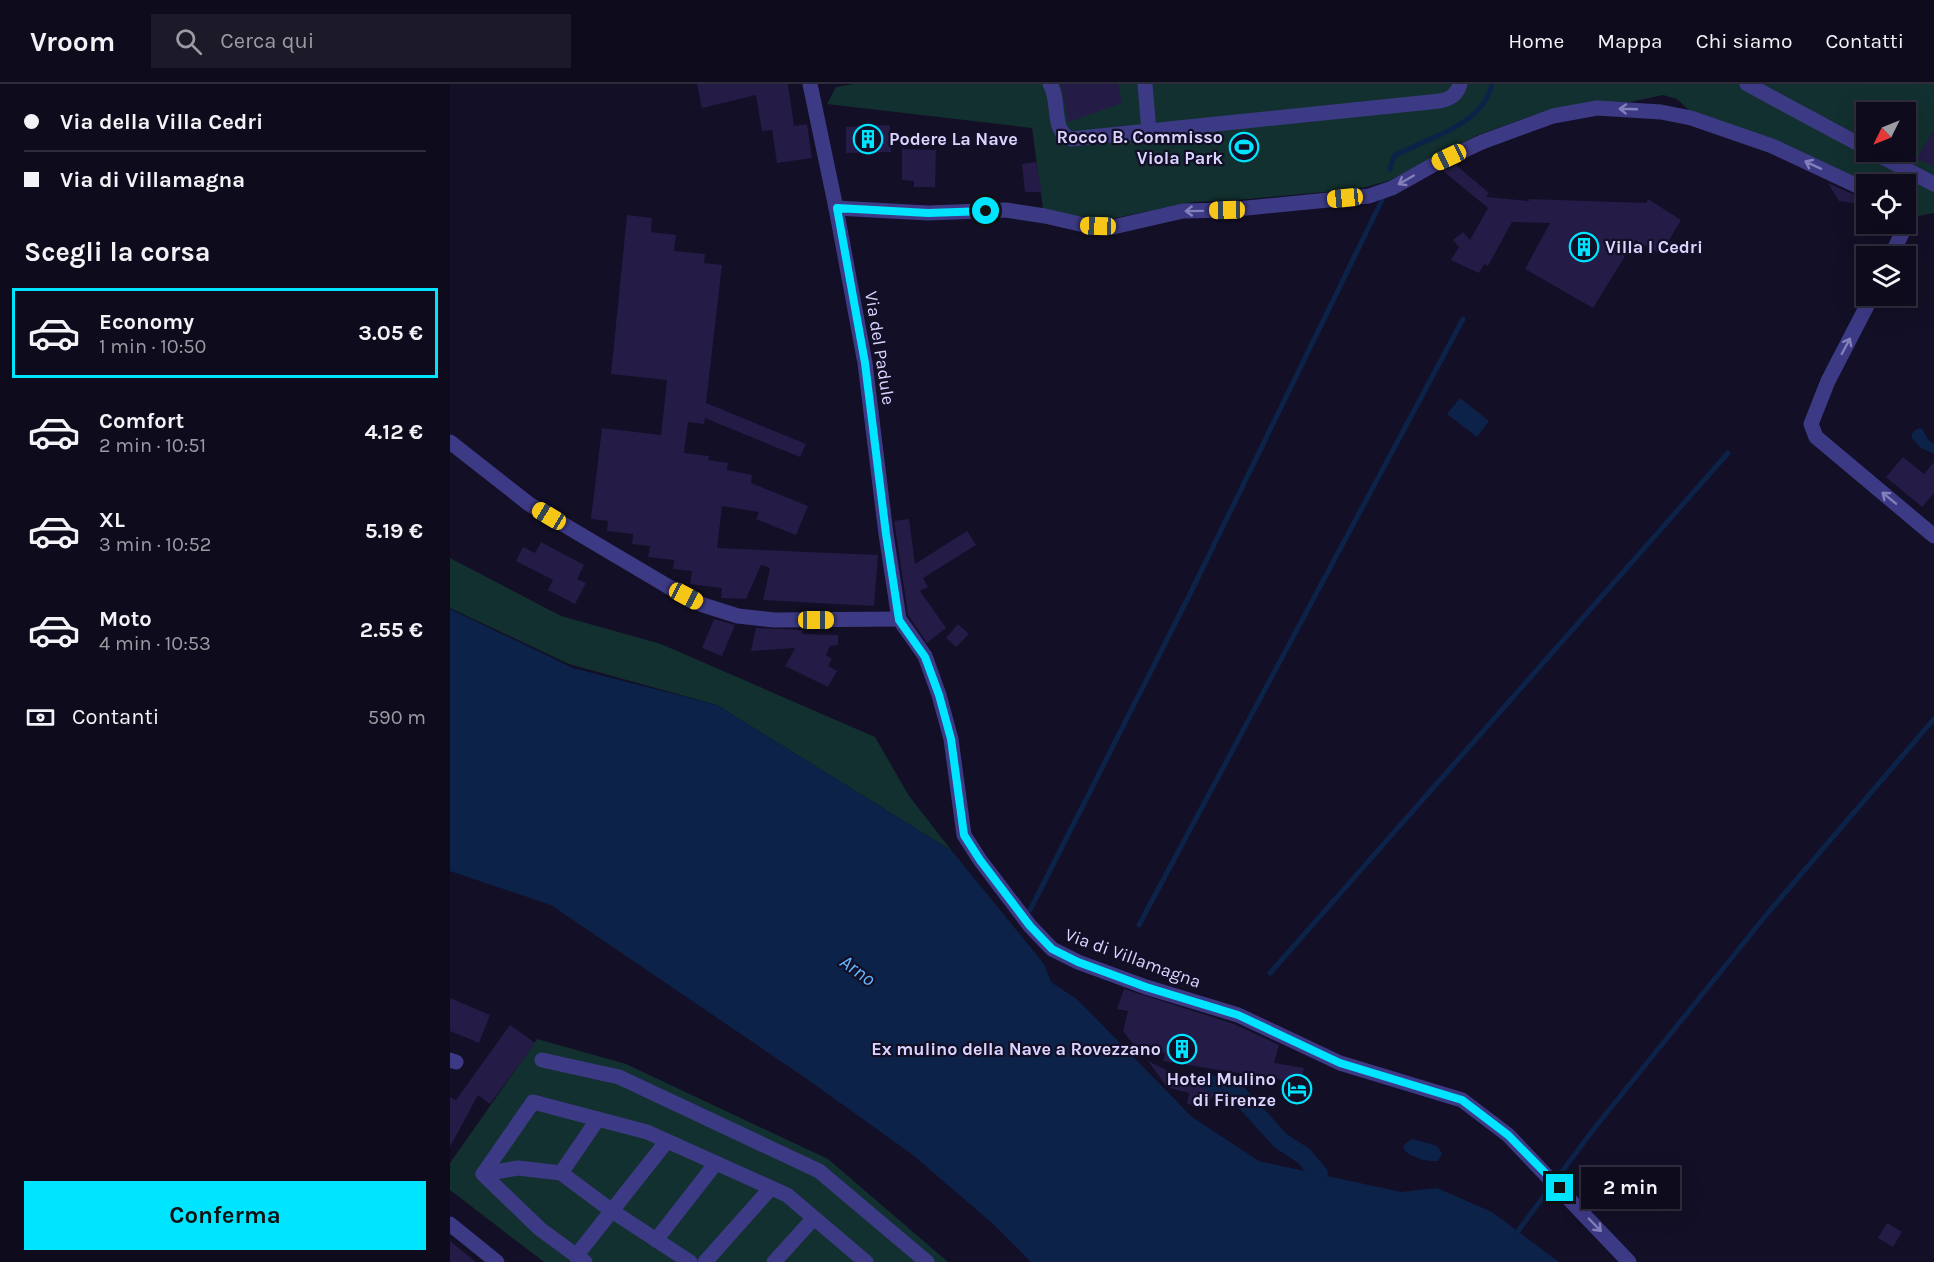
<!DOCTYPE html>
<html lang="it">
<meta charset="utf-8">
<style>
body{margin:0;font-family:Karla,sans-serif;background:#1c1929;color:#f1f3f6;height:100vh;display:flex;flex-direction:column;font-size:22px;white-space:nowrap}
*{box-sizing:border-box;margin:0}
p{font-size:20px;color:#9b9ba3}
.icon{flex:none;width:33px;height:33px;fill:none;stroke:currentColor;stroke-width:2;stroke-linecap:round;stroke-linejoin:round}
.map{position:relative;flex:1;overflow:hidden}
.sheet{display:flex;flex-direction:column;background:#0e0b1c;width:450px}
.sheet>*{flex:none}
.hud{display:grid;align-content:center;height:132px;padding:0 24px;background:#0e0b1c}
.needle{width:39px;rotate:227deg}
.fabs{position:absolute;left:1406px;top:18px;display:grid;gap:12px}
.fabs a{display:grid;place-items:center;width:60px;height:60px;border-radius:0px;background:#0e0b1c;box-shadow:0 6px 24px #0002,0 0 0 2px #2e2b3b;font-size:30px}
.end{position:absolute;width:27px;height:27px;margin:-14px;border:8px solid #00e5ff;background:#111;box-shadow:0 0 0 3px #111}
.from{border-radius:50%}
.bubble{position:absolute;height:42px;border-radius:0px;background:#0e0b1c;box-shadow:0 6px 24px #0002,0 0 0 2px #2e2b3b;font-size:20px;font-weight:700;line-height:42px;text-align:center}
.car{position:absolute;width:18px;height:36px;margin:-18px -9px;border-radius:8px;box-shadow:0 0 4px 2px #0007;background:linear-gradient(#f5c518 24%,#345 0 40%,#f5c518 0 76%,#345 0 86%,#f5c518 0)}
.hud b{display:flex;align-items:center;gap:21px;height:57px;font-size:22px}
.hud b+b{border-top:2px solid #2e2b3b}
.hud i{width:15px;height:15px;background:#f1f3f6}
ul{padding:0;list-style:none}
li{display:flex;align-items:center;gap:18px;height:90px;margin:0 12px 9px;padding:0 12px;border:3px solid transparent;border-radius:0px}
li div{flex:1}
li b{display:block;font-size:22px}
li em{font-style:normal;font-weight:700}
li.on{border-color:#00e5ff}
li>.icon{width:54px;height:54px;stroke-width:1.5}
h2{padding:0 24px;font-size:27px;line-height:72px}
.pay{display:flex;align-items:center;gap:15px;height:66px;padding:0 24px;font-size:22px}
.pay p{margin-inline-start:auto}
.button{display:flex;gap:12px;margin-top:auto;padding:12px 24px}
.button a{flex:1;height:69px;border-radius:0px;background:#00e5ff;color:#111;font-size:24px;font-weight:700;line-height:69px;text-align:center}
header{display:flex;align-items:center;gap:36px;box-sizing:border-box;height:84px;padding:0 30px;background:#0e0b1c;border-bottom:2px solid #2e2b3b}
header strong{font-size:28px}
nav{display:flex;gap:33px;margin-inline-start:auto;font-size:21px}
.search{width:420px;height:54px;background:#1c1929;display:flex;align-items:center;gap:15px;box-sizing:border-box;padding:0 21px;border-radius:0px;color:#9b9ba3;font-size:22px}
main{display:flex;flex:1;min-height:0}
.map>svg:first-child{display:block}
.green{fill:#12302f;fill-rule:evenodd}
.water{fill:#0c2248}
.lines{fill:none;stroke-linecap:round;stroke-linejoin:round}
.stream{stroke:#0c2248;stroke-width:5}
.canal{stroke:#0c2248;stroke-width:18}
.building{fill:#241b47}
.minor{stroke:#3d3a85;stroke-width:15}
.oneway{stroke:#837fbc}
.route{stroke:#00e5ff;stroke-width:8}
.labels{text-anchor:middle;stroke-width:4.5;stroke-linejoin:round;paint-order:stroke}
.poi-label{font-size:18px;font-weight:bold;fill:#d9d4ff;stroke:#130f26;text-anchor:end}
.street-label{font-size:18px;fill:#d9d4ff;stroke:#130f26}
.water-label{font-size:20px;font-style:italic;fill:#62b6ff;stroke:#130f26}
</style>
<header>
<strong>Vroom</strong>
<div class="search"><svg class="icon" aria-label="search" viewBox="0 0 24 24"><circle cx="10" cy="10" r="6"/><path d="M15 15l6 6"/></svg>Cerca qui</div>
<nav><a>Home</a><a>Mappa</a><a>Chi siamo</a><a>Contatti</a></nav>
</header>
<main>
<section class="sheet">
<div class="hud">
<b><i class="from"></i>Via della Villa Cedri</b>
<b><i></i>Via di Villamagna</b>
</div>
<h2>Scegli la corsa</h2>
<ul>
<li class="on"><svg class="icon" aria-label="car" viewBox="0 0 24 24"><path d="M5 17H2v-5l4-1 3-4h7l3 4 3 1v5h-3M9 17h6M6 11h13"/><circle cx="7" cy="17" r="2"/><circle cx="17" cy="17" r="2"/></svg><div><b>Economy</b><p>1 min · 10:50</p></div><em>3.05 €</em></li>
<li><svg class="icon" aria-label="car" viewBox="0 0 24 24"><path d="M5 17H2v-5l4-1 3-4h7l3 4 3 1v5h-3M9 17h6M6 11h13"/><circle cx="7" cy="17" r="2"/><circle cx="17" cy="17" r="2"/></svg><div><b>Comfort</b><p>2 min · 10:51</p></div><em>4.12 €</em></li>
<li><svg class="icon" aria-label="car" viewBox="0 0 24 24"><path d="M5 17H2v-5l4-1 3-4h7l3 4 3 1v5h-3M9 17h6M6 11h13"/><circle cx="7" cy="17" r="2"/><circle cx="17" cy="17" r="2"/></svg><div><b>XL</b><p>3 min · 10:52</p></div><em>5.19 €</em></li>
<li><svg class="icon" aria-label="car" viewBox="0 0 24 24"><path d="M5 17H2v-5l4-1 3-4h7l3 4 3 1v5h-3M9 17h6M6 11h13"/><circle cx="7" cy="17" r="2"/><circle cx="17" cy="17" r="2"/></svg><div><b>Moto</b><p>4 min · 10:53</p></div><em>2.55 €</em></li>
</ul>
<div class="pay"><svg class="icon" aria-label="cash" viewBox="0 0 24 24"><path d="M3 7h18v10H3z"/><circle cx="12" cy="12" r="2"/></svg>Contanti<p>590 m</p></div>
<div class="button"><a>Conferma</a></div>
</section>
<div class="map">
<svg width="1484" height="1178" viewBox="0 0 1484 1178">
<rect width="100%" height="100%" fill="#130f26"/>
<!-- green -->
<g class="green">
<path d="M404,0H1484V129L1463,133L1455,127V100H1416L1243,30L1227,15L1213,11L1171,20L1090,29L1028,51L938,97L908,105L787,116L742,118L661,135L625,132L593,125L582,44L377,20L386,3ZM1416,28H1455V68H1416Z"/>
<polygon points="0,474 111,532 211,560 425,653 459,712 502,767 267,621 119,580 0,524"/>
<polygon points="87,955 176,980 378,1075 498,1178 94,1178 0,1106 0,1079"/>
</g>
<!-- water -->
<g class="water">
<polygon points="1010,314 1039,337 1027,353 997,330"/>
<polygon points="1472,344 1479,357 1484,360 1484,370 1471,364 1462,354 1462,349 1467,345"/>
<polygon points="0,525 123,584 267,621 502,767 594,880 601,898 628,916 742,1033 809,1077 951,1108 987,1104 1042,1128 1109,1178 581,1178 543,1140 463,1071 354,993 101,821 0,787"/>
<path d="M963,1055L987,1062L992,1069L988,1077C975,1079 936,1066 963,1055Z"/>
</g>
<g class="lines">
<!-- stream -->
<g class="stream">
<path d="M940,85L944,72C978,53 1032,43 1042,0"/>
<polyline points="580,826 740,510 932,116"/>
<polyline points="689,841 1013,235"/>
<polyline points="820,889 1278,369"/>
<polyline points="1065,1151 1143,1046 1317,830 1484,635"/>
</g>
<!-- canal -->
<polyline class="canal" points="758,999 789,1011 831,1057 854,1072 869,1090"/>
</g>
<!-- building -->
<g class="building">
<polygon points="247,0 338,0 344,42 357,40 362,74 327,79 322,46 312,47 306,11 252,24"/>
<polygon points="611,0 668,0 672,19 618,38"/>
<polygon points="440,41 441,68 396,69 396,43"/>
<polygon points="1484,45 1484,82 1467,75"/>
<polygon points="452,65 486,66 485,103 464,103 464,97 452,96"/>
<polygon points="586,78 592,108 575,108 572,80"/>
<polygon points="1006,81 1039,109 1036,113 1079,117 1079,115 1196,119 1198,115 1231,136 1211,170 1185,156 1143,224 1075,185 1100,139 1062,138 1038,182 1034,180 1029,189 1001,176 1009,163 1003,156 1013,148 1020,156 1038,124 993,87"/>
<polygon points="1378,99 1416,116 1416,121 1389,117"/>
<polygon points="177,131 202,134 201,148 226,151 224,167 255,170 254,179 272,181 256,319 356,360 350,373 255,334 254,340 238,338 234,369 259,372 258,376 278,379 277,386 302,391 301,399 358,422 346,451 306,435 309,428 272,422 267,464 428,471 424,522 313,516 320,484 311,481 296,515 271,514 272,504 240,500 242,487 223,485 224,476 198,473 200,462 182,460 183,450 157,447 158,437 141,435 152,344 211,351 217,296 161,290"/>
<polygon points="1453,373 1474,390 1484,378 1484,409 1472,423 1436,393"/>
<polygon points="459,435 465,480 517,447 526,461 473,494 478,503 470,507 496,544 477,559 458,531 446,449 444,437"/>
<polygon points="91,458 134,481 127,495 136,499 125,520 98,506 103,496 66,477 73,463 85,469"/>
<polygon points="264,535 285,541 272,572 252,564"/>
<polygon points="508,540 519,550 506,563 496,554"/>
<polygon points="306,544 352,546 352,550 388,551 388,561 380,562 376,571 382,575 378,582 387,587 378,603 335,582 345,564 301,567"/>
<polygon points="674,905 784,940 829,961 824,979 854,984 851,999 713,977 715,970 700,961 684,961 673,947 678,927 667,925"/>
<polygon points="0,914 40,931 29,959 0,947"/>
<polygon points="60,941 85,959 40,1020 28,1011 0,1063 0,1013 6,1016"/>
<polygon points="698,977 764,1010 760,1016 760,1024 737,1020 739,1009 717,1003"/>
<polygon points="1437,1139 1452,1148 1443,1163 1428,1154"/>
<polygon points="0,1157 26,1178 0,1178"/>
</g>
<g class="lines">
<!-- minor -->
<g class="minor">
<polyline points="360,0 386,124 415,279 436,450 449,535 475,572 489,611 501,655 514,751 530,776 580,842 602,865 628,878 696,903 788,931 890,979 1012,1016 1058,1051 1179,1178"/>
<path d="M600,0C611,17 600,47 621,55L990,17C1000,15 1007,11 1010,0"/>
<polyline points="695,0 699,48"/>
<polyline points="1297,0 1416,64"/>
<polyline points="1423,68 1484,100"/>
<polyline points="386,124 478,129 556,126 595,132 634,141 663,143 733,127 777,126 919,112 942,104 983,81 1032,58 1103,32 1147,24 1211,28 1241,34 1322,62 1416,106"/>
<polyline points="1441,172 1455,143 1454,140"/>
<polyline points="1422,212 1378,297 1361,340 1366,353 1484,452"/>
<polyline points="0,358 79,420 219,503 253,521 288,532 324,536 449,535"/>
<polyline points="0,976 6,978"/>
<polyline points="92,976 169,993 369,1087 477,1178"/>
<polyline points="111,1089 148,1035"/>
<polyline points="33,1090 68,1084 111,1089 162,1127 240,1178"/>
<polyline points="0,1140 47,1178"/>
<polyline points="206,1156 266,1079"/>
<polyline points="126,1172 217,1057"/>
<polyline points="135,1178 90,1145 33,1090 83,1018 197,1048 337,1111 416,1178"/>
<polyline points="255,1178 321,1104"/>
<polyline points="324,1178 364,1134"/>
</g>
</g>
<!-- one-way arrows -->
<defs><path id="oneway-shaft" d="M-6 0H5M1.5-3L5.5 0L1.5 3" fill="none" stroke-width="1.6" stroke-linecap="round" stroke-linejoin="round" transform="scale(1.5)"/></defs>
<g class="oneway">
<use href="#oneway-shaft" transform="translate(1178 25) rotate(-178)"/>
<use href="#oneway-shaft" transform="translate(1363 81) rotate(-155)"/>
<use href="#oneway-shaft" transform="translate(956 96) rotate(150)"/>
<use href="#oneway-shaft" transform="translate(744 127) rotate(179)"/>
<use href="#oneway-shaft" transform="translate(1396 262) rotate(-62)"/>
<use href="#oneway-shaft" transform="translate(1439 414) rotate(-141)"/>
<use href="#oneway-shaft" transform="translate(1145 1141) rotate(46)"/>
</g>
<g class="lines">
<!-- route -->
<polyline class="route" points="536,127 478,129 387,124 415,279 436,450 449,536 475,573 489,611 501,655 514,751 530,776 580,842 602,865 628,878 696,903 788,931 890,979 1012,1016 1058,1051 1110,1104"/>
</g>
<!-- icons -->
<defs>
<g id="building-ring" transform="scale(1.5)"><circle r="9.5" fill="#130f26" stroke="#00e5ff" stroke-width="1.5"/><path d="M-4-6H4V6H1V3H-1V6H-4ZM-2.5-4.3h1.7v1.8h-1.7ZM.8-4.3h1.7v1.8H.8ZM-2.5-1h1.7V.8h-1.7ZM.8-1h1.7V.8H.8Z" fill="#00e5ff"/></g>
<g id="stadium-ring" transform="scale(1.5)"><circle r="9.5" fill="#130f26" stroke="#00e5ff" stroke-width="1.5"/><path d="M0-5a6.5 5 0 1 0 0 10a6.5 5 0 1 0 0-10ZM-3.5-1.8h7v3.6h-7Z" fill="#00e5ff"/></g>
<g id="hotel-ring" transform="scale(1.5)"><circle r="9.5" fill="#130f26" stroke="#00e5ff" stroke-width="1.5"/><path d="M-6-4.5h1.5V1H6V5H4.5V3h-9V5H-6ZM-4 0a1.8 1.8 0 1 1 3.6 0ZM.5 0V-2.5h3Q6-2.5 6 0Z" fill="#00e5ff"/></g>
</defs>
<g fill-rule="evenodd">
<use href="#building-ring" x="418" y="55"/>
<use href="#stadium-ring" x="794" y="63"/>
<use href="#building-ring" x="1134" y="163"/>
<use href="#building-ring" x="732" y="965"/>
<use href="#hotel-ring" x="847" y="1005"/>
</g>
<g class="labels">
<!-- poi labels -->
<g class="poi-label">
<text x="773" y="59">Rocco B. Commisso<tspan x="773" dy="21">Viola Park</tspan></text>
<text x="439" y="61" text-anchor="start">Podere La Nave</text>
<text x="1155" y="169" text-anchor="start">Villa I Cedri</text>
<text x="711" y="971">Ex mulino della Nave a Rovezzano</text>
<text x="826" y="1001">Hotel Mulino<tspan x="826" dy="21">di Firenze</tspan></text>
</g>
<!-- street labels -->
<g class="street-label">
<text transform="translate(430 264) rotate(81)" y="6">Via del Padule</text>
<text transform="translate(683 874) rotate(20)" y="6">Via di Villamagna</text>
</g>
<!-- water labels -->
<g class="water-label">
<text transform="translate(408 886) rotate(36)" y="7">Arno</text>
</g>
</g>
</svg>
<div class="fabs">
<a><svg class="needle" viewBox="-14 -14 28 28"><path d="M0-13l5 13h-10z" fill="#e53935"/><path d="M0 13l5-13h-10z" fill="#9b9ba3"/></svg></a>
<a><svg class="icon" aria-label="locate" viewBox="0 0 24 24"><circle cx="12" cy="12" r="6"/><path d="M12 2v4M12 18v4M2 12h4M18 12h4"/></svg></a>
<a><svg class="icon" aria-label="layers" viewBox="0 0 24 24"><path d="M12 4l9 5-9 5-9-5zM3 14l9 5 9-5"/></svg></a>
</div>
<i class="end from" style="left:536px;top:127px"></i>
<i class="end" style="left:1110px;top:1104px"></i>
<div class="bubble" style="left:1131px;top:1083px;width:99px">2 min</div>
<i class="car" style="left:999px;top:73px;rotate:245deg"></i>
<i class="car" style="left:895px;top:114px;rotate:264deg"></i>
<i class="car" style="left:777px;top:126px;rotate:269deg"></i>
<i class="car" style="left:648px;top:142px;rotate:272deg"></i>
<i class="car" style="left:99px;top:432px;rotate:301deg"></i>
<i class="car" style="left:236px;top:512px;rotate:118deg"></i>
<i class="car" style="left:366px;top:536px;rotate:90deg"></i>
</div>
</main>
